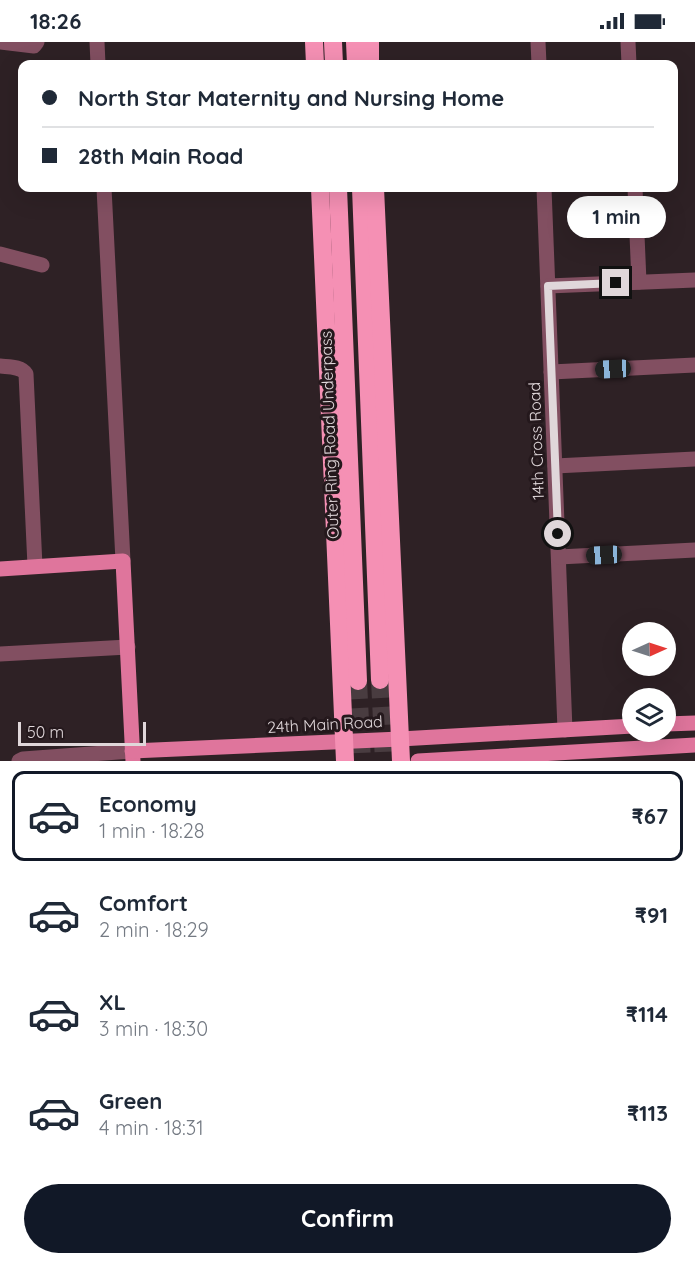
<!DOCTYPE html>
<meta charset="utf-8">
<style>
body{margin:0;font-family:Quicksand,sans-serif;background:#f2f2f3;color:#1f2937;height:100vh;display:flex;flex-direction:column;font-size:22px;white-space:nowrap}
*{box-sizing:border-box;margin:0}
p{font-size:20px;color:#747a83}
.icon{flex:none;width:33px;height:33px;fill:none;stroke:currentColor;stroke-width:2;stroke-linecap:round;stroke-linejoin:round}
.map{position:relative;height:719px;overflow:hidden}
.side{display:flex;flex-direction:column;background:#fff;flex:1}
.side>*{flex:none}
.guide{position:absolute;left:18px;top:18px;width:660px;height:132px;border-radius:12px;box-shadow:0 6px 24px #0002;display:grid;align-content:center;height:132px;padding:0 24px;background:#fff}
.needle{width:39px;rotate:87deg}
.tools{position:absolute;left:622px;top:580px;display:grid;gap:12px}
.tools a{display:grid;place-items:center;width:54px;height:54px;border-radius:50%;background:#fff;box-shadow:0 6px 24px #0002;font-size:30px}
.scale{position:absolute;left:18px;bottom:15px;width:128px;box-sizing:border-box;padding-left:6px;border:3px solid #e0d7da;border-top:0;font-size:16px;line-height:21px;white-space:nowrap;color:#e0d7da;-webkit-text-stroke:4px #24181c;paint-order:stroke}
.end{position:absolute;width:27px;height:27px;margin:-14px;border:8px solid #e0d7da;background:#111;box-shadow:0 0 0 3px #111}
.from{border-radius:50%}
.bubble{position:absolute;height:42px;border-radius:21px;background:#fff;box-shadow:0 6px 24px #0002;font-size:20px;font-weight:800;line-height:42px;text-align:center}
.car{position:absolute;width:18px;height:36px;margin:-18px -9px;border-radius:8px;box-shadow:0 0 4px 2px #0007;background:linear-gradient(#222 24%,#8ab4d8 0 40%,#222 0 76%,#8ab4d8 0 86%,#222 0)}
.guide b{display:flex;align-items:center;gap:21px;height:57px;font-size:22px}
.guide b+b{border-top:2px solid #e0e1e3}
.guide i{width:15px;height:15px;background:#1f2937}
ul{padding:10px 0 0;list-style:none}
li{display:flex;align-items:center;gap:18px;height:90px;margin:0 12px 9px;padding:0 12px;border:3px solid transparent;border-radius:12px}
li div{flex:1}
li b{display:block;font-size:22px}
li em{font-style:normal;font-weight:800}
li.current{border-color:#111827}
li>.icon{width:54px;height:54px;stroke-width:1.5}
.action{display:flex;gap:12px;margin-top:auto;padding:12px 24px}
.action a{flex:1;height:69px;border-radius:36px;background:#111827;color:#fff;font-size:24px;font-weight:800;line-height:69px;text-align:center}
.status{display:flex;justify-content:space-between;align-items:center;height:42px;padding:0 30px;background:#fff;direction:ltr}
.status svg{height:16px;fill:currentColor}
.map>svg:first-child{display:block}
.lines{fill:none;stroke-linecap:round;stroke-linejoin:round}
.highway-tunnel{stroke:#493c40;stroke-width:18;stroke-dasharray:18 9;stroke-linecap:butt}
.minor{stroke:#824f61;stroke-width:15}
.major{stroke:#df759c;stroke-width:15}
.highway{stroke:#f590b4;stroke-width:18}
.route{stroke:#e0d7da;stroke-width:8}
.labels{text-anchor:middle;stroke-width:6;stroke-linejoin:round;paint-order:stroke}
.street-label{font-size:16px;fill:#e0d7da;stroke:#24181c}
</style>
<div class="status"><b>18:26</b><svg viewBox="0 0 49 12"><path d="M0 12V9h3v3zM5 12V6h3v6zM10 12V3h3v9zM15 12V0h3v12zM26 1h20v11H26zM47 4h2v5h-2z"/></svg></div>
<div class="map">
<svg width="695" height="719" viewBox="0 0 695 719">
<rect width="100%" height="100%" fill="#2e2125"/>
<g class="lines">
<!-- highway-tunnel -->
<g class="highway-tunnel">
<polyline points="380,638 384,719"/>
<polyline points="358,639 362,719"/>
</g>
<!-- minor -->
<g class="minor">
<polyline points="0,0 34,4 37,0"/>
<polyline points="97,0 98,22"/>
<polyline points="538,0 539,22"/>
<polyline points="628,0 629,22"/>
<polyline points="104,146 123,519"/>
<polyline points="544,146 565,688"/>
<polyline points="635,146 639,240"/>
<polyline points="0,212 42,223"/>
<polyline points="548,244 695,238"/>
<path d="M0,324C9,325 21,324 26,332L35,524"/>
<polyline points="551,330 695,323"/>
<polyline points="555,424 695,417"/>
<polyline points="559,515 695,508"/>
<polyline points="0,612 128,605"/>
<polyline points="19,719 23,717 132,709"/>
</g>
<!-- major -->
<g class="major">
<polyline points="0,527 123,519 133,719"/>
<polyline points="666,682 695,681"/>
<polyline points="132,709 400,697 633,684"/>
<polyline points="418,719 695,703"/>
</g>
<!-- highway -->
<g class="highway">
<polyline points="314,0 315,22"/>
<polyline points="333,0 334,22"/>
<polyline points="355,0 356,22"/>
<polyline points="370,0 370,22"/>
<polyline points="320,146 345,719"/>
<polyline points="338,146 358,639"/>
<polyline points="361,146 380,638"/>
<polyline points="375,146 401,719"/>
</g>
</g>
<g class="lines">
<!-- route -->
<polyline class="route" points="558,492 548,244 616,241"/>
</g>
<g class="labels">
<!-- street labels -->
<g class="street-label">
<text transform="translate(329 393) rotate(-92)" y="6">Outer Ring Road Underpass</text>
<text transform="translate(536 399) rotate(-92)" y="6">14th Cross Road</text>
<text transform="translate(325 682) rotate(-3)" y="6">24th Main Road</text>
</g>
</g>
</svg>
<div class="tools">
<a><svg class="needle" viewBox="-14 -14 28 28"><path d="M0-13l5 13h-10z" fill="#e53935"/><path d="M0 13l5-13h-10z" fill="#747a83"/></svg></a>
<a><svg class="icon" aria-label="layers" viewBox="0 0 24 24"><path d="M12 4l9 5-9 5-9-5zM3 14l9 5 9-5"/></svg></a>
</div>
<div class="scale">50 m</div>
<i class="end from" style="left:558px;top:492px"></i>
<i class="end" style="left:616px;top:241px"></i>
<div class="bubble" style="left:567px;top:154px;width:99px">1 min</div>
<i class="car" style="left:613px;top:327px;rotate:267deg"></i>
<i class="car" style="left:604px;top:513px;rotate:267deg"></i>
<div class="guide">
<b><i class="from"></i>North Star Maternity and Nursing Home</b>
<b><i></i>28th Main Road</b>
</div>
</div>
<section class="side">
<ul>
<li class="current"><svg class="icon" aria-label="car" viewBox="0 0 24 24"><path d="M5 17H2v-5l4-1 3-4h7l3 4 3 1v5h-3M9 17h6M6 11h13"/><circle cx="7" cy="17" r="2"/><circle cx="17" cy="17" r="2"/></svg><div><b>Economy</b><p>1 min · 18:28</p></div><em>₹67</em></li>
<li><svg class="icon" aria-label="car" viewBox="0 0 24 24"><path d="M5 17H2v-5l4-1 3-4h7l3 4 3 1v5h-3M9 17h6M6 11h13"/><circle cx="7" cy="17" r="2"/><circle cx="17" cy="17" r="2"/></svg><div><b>Comfort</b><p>2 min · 18:29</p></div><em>₹91</em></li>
<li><svg class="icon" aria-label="car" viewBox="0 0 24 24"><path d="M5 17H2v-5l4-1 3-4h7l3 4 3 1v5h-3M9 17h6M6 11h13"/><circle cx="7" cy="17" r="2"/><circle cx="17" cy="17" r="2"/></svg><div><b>XL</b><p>3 min · 18:30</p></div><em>₹114</em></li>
<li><svg class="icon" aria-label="car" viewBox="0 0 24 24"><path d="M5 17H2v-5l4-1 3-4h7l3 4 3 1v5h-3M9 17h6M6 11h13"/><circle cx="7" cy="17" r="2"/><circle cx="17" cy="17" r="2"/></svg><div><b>Green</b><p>4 min · 18:31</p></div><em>₹113</em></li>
</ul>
<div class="action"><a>Confirm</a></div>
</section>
